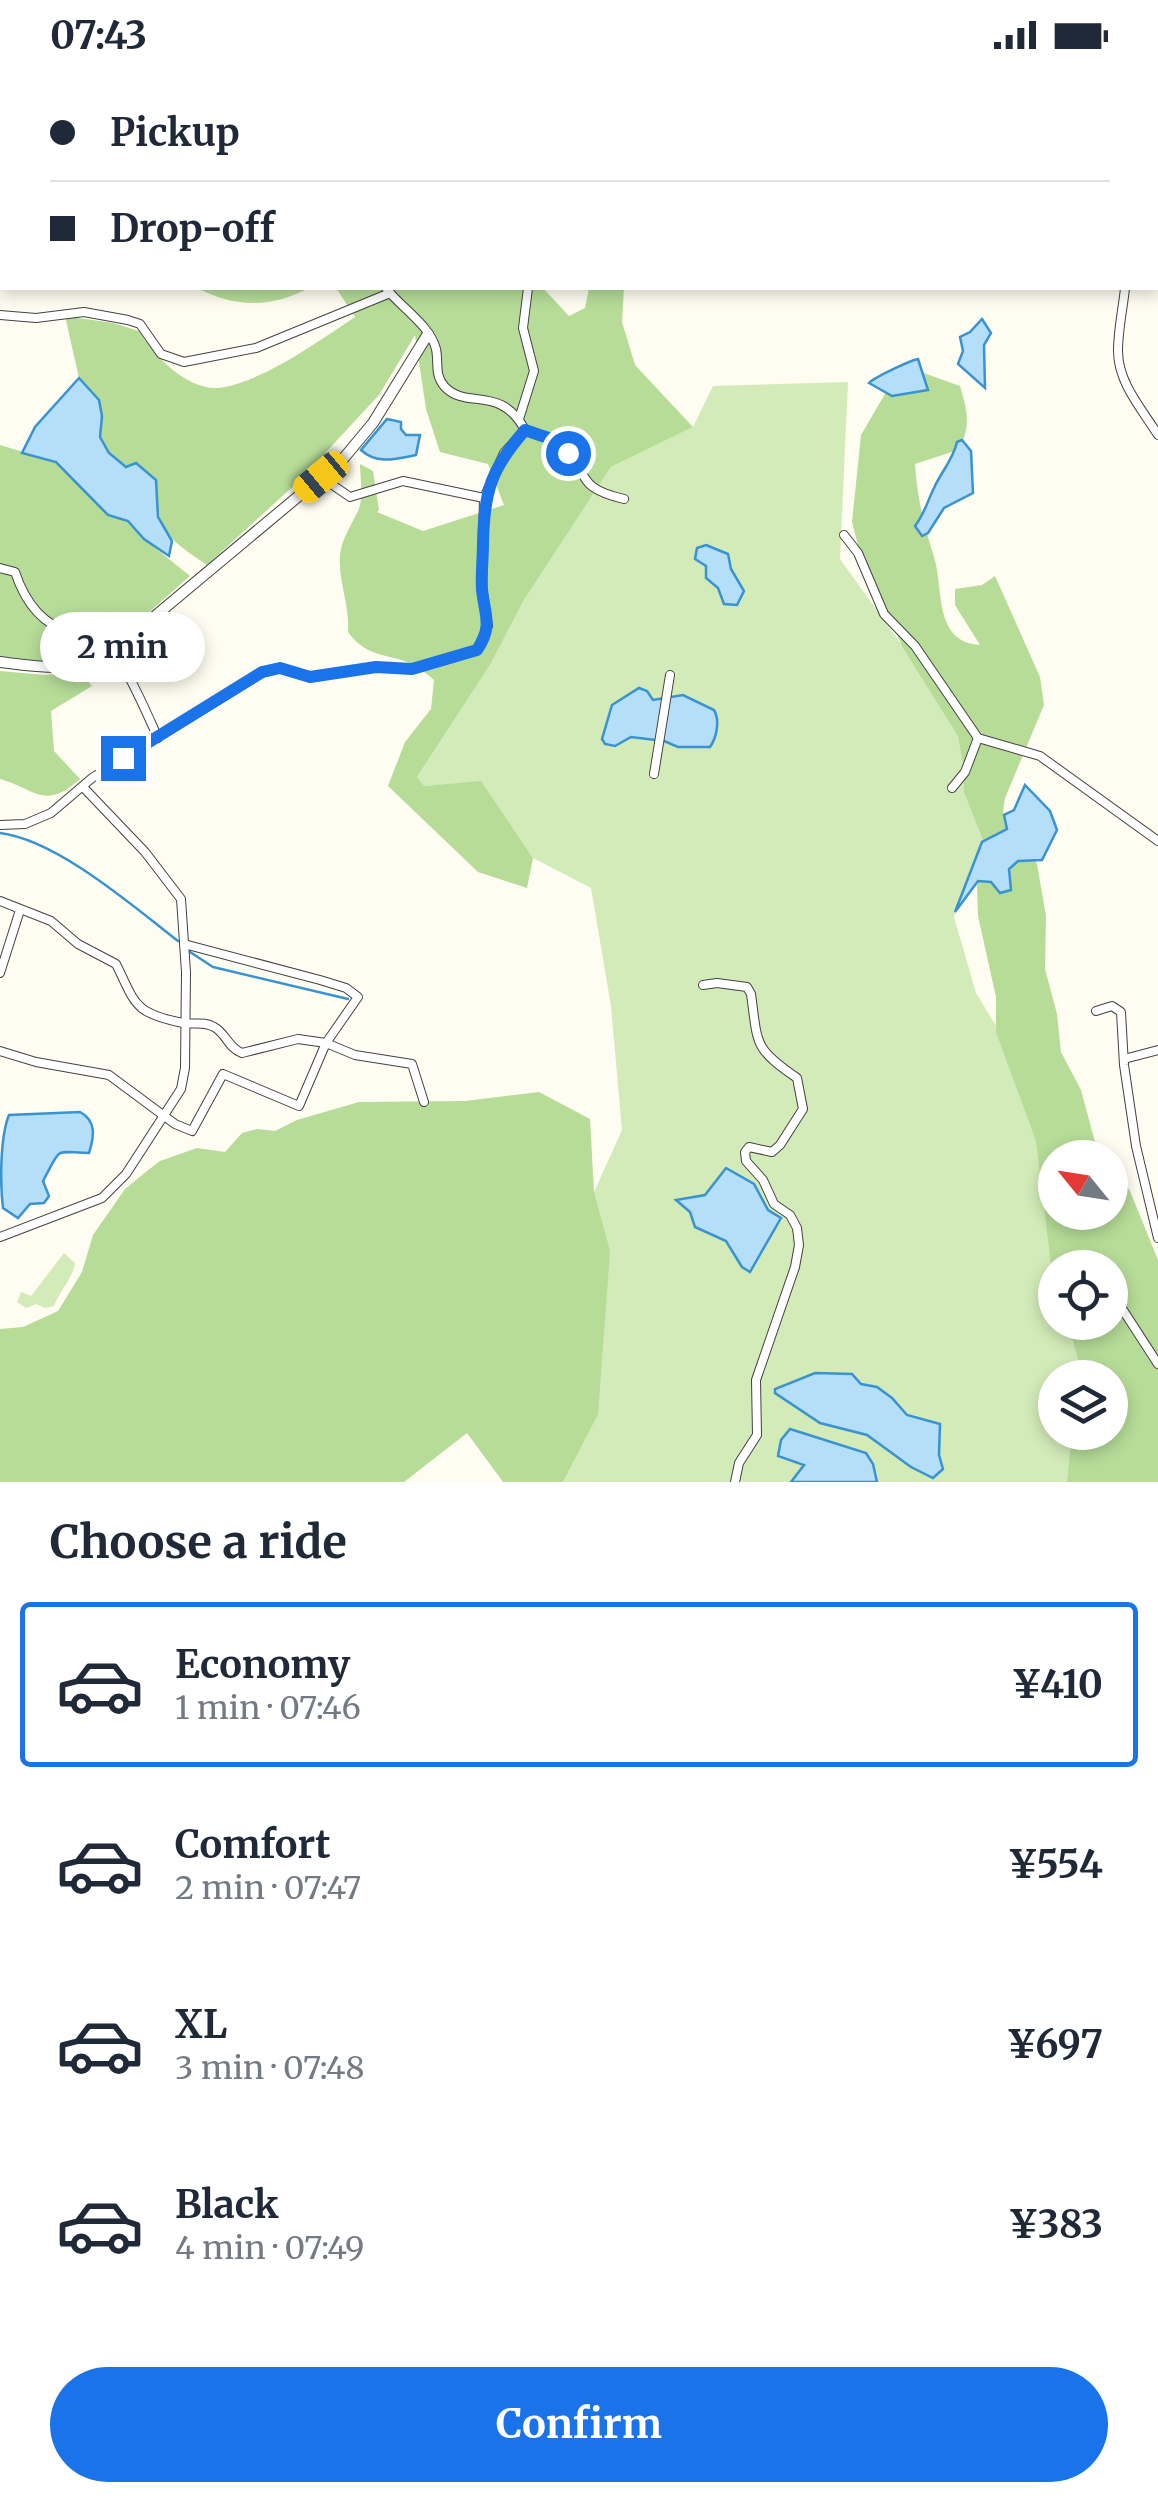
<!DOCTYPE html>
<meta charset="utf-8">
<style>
body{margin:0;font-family:Merriweather,serif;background:#f6f6f7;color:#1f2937;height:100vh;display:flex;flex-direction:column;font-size:38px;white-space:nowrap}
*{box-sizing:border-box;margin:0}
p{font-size:32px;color:#747a83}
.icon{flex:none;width:55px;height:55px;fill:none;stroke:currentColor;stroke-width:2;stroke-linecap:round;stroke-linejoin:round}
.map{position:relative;height:1412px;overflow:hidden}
.side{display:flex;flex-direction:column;background:#fff;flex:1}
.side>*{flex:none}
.top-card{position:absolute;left:0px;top:0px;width:1160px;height:220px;box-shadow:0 5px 15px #0003;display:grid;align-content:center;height:220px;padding:0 50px;background:#fff}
.needle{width:65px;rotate:300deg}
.fabs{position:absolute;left:1038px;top:1070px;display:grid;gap:20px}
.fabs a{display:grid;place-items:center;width:90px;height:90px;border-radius:50%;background:#fff;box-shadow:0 5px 15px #0003;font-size:50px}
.end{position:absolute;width:45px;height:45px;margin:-22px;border:12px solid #1a73e8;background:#fff;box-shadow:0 0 0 5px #fff}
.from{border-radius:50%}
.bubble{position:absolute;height:70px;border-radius:35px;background:#fff;box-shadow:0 5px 15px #0003;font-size:32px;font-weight:700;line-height:70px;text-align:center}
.car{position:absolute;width:30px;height:60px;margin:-30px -15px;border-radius:12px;box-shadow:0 0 8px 2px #0007;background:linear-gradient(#f5c518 24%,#345 0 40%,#f5c518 0 76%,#345 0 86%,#f5c518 0)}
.top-card b{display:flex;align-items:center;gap:35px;height:95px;font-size:38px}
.top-card b+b{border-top:2px solid #e0e1e3}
.top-card i{width:25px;height:25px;background:#1f2937}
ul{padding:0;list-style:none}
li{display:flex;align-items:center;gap:30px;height:165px;margin:0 20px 15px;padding:0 30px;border:5px solid transparent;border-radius:10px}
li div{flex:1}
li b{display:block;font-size:38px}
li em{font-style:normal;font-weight:700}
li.active{border-color:#1a73e8}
li>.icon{width:90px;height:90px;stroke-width:1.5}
h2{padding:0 50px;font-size:45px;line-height:120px}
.button{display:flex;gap:20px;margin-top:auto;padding:20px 50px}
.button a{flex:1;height:115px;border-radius:60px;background:#1a73e8;color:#fff;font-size:40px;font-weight:700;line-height:115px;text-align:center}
.status{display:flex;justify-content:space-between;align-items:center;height:70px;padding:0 50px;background:#fff;direction:ltr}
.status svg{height:28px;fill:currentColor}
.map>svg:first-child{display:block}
.green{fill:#d3ebb9}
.forest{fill:#b6dc98}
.water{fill:#b5def8;stroke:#3993d1;stroke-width:2.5}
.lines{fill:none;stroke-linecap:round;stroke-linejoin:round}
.stream{stroke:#3993d1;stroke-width:2.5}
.minor-casing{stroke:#424242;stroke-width:10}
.tertiary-casing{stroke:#424242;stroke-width:12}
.minor{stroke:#fff;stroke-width:8}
.tertiary{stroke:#fff;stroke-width:10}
.route{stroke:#1a73e8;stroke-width:12}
</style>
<div class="status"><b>07:43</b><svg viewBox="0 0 49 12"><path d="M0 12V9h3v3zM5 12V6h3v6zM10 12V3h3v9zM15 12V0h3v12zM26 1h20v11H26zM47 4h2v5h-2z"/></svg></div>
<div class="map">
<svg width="1158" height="1412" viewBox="0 0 1158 1412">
<rect width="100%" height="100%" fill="#fffcf1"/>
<!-- green -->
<g class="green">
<polygon points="848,312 840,489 968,667 988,756 954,847 976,923 1047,1039 1055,1252 1060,1253 1103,1307 1055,1308 1055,1362 1110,1362 1152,1412 563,1412 598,1345 594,1122 622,1060 611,936 591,818 533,788 481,712 423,716 417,707 490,595 524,530 611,397 693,357 713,316"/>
<path d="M64,1183L75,1193C72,1210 60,1220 54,1236L45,1238L36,1234L26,1238L17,1232L21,1222L31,1226Z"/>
</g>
<!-- forest -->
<g class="forest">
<path d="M197,218H309C271,238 236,238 197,218Z"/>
<path d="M336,218H543L569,246L585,238L589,218H624L622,252L635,295L693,357L611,397L524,530L490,595L417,707L424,716L481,711L533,788L527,818L478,802L388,716L405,672L431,639L434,610C428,605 421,599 414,595C390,583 367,589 348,562C350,535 338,512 340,485C342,468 351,456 358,441C364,428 360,408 360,394L373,401L379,440L377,442L423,461L504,435L488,394L440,382L426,339L415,265L379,325L300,410L207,495C166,467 156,461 156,410L126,397L109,383L100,367L102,346L99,330L79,308L65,246L113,253L139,261C155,287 191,325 225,317C270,307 317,272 355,247Z"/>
<path d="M921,302L960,316C967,340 972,357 958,380L915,394C917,427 924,455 934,487C944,519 933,572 980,575L955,535V519L982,515L995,506L1040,607L1044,635L1005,728L1003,742L1007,759L1025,769L1037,794L1046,846L1045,899L1057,944L1061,982L1081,1020L1095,1072L1106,1087L1055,1088V1142H1110V1093L1130,1121L1158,1190V1412H1067L1072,1363L1110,1362V1308L1079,1307L1081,1300L1068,1253L1110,1252V1198H1055V1216L1053,1211L1036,1071L996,962V927L978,846L977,816L987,780L964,722L963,693L958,666L903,578L860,483L852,452L861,365L889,317Z"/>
<polygon points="0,375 56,392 108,445 128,451 144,469 190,506 113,574 64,594 0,586"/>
<path d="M0,601L45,605L80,602L92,616L51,641L54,681L80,709C44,741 36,719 0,709Z"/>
<polygon points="539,1022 590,1049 594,1122 610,1181 598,1345 563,1412 503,1412 467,1363 404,1412 0,1412 0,1259 23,1257 58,1241 82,1202 93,1165 125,1119 147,1101 160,1091 197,1078 225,1082 242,1063 257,1059 275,1061 297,1050 359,1032 465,1031"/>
</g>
<!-- water -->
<g class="water">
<polygon points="982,249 991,263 984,275 985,318 958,294 963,281 960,267 970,262"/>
<path d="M918,289L928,320L892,326L869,313C873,308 909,291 918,289Z"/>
<polygon points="79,308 99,330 102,346 100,367 109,383 126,397 136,393 156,410 158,447 172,471 169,486 144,469 128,451 108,445 56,392 22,383 35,357"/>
<path d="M387,349L401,352V359L406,365H420L416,385C396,389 377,395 361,380Z"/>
<path d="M962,370L971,381L973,423L944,438L928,463L922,466L915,456C925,443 927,432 934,418C941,402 953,390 957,372Z"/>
<polygon points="706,475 728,484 731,499 744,521 737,535 724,534 718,518 706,508 706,496 695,489 697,478"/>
<path d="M639,618L647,621L653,630L683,625L714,640C720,650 717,667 710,677H678L664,671L631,667L615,676L605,674L602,669L612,635Z"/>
<polygon points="1025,715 1050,741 1057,760 1042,790 1018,791 1009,799 1011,820 1000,823 991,812 978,811 955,842 982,772 1007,759 1004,745 1014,740"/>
<path d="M80,1042C97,1051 94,1067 89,1083C53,1082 62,1076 43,1111L49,1126L44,1133L30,1134L18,1148L3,1138C0,1114 0,1067 9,1045Z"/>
<polygon points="726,1098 754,1114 768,1140 781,1148 750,1202 742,1197 726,1171 695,1157 690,1142 676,1130 705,1125"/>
<polygon points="815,1303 852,1304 861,1314 877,1317 892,1328 907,1345 940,1354 939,1385 943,1399 933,1408 911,1397 867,1365 820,1353 775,1323 775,1319"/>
<polygon points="790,1359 866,1383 873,1394 877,1412 791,1412 804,1395 778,1386 781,1370"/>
</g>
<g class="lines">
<!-- stream -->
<g class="stream">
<path d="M0,763C57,770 133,836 178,871"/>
<polyline points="190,882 213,897 348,929"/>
</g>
<!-- minor casing -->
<g class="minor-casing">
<g id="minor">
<polyline points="162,0 163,2"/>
<polyline points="445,0 445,2"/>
<polyline points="1150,2 1150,0"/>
<path d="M386,218C400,237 430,255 436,279C439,294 434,305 445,317C467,340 500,314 525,360C536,365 553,367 561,374C591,402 572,417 624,429"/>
<path d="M1125,218C1123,238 1118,260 1118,281C1118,313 1142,339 1158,365"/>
<polyline points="0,245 36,248 84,242 128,250 140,254 161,284 184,292 256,278 390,223"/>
<polyline points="519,349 534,301 523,258 528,218"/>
<polyline points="321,407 350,427 403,411 484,428"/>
<polyline points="844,465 858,483 884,544 915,576 978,668 1040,686 1158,771"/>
<path d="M0,498L15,502C24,529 40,554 70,562C80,565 91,562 100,568C121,581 147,644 158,668"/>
<polyline points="654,704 670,605"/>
<polyline points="952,718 965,702 978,668"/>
<polyline points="0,755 25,754 51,743 92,708 262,603 281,598 310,607 376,597 412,599 477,580 488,556 482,517 484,428 504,383 525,360"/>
<path d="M0,831L51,851L78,874L116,894C136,934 133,943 183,953C193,955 204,951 214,957C226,963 228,978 242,983L298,969L326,973L355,985L412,994L424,1032"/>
<polyline points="0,903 20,840"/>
<path d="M703,915L717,913L747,917L751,924C758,974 753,978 797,1008L803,1039L780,1075L772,1082L749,1077L745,1082L746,1091L763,1110L774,1134L790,1145L797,1158L799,1175L795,1197L756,1310L757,1365L739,1393L735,1412"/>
<polyline points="1096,941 1112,936 1121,942 1124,995 1136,1076 1158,1168"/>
<polyline points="0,981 36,992 109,1005 175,1054 192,1061 223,1004 299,1036 326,973 358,927 346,918 320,910 184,874"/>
<polyline points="1124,989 1158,980"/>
<polyline points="0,1167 102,1128 126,1104 181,1019 185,998 186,902 181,829 145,782 83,717"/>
<polyline points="1110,1220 1158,1294"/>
</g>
</g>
<!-- tertiary casing -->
<g class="tertiary-casing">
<path id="tertiary" d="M0,592C41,597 75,604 112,582L343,389L373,353L428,264"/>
</g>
<!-- minor -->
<use href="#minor" class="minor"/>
<!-- tertiary -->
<use href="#tertiary" class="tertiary"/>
</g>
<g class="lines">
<!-- route -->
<path class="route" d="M123,688L262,602L280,598L310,607L376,597L412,599L477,580C493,556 485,546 482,520C481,505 483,488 483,473C484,421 491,399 525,360L560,372L568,383"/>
</g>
</svg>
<div class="fabs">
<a><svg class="needle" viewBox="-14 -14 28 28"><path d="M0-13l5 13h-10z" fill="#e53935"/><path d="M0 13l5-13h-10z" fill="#747a83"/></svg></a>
<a><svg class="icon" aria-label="locate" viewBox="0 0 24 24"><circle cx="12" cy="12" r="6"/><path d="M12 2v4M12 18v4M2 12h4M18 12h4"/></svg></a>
<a><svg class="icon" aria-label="layers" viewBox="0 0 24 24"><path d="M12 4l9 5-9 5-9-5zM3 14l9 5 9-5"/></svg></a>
</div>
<i class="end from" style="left:568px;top:383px"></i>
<i class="end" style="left:123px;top:688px"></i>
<div class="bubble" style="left:40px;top:542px;width:165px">2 min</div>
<i class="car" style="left:321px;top:407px;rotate:230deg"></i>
<div class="top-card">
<b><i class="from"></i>Pickup</b>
<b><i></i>Drop-off</b>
</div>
</div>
<section class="side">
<h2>Choose a ride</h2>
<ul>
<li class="active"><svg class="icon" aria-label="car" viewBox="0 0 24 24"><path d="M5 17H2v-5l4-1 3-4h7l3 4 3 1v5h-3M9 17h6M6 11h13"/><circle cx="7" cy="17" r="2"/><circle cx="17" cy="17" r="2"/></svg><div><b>Economy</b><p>1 min · 07:46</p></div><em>¥410</em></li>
<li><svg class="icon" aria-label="car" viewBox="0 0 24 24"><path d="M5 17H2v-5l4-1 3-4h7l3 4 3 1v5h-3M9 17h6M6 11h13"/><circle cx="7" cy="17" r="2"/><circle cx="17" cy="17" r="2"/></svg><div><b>Comfort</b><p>2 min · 07:47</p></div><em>¥554</em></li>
<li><svg class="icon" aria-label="car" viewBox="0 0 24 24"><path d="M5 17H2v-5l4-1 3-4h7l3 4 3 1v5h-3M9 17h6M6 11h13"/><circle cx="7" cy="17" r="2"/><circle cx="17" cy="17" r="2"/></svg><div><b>XL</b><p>3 min · 07:48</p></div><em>¥697</em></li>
<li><svg class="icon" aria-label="car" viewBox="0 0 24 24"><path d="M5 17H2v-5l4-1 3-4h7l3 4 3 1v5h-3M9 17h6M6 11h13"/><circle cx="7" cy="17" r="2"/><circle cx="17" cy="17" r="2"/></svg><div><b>Black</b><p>4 min · 07:49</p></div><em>¥383</em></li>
</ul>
<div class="button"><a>Confirm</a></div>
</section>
